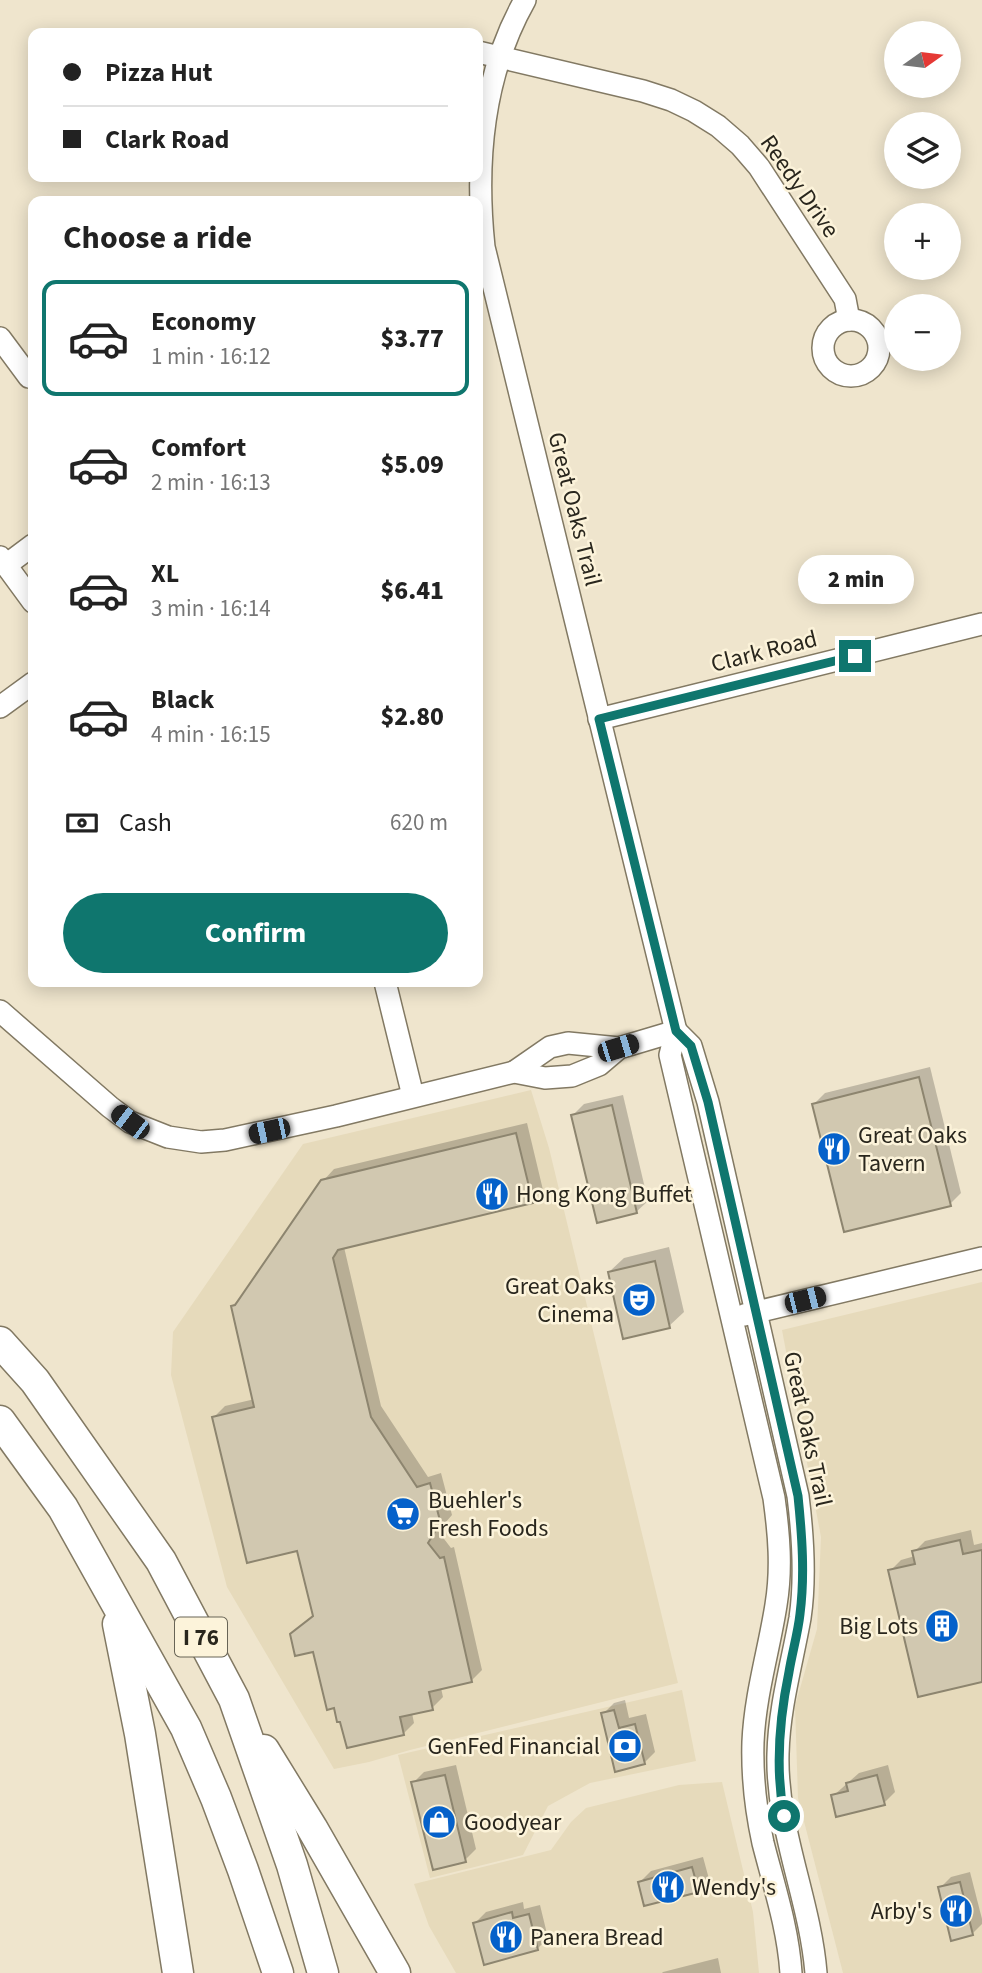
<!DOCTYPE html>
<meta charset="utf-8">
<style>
body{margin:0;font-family:"Source Sans 3",sans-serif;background:#f6f6f6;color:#222;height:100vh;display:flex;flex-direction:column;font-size:26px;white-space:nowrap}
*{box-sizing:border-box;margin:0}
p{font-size:23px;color:#767676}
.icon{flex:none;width:38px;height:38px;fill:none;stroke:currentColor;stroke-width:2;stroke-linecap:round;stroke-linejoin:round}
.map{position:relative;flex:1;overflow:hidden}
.side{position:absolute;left:28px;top:196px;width:455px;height:791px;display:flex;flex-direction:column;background:#fff;border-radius:14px;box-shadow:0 4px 18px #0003}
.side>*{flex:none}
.banner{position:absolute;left:28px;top:28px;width:455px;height:154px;border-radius:14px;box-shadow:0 4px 18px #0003;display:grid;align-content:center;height:154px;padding:0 35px;background:#fff}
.needle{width:46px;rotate:76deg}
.fabs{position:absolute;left:884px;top:21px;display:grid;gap:14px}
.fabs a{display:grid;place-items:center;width:77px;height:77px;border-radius:50%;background:#fff;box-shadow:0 4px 18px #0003;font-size:35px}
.end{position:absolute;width:32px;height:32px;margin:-16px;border:9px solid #0f766e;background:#fff;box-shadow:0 0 0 4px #fff}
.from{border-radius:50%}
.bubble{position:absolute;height:49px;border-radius:24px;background:#fff;box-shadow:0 4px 18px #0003;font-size:23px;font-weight:800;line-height:49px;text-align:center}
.car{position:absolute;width:21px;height:42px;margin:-21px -10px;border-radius:9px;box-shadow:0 0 5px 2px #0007;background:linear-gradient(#222 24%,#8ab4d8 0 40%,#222 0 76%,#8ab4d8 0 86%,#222 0)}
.banner b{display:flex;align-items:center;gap:24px;height:66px;font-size:26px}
.banner b+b{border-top:2px solid #e0e0e0}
.banner i{width:18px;height:18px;background:#222}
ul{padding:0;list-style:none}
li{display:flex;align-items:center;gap:21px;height:116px;margin:0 14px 10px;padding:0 21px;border:4px solid transparent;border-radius:14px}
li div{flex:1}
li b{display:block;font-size:26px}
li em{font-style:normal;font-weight:800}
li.current{border-color:#0f766e}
li>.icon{width:63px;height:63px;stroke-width:1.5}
h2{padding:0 35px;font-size:32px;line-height:84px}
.pay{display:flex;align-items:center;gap:18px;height:77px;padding:0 35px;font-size:26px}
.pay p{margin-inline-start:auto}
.cta{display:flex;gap:14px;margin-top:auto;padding:14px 35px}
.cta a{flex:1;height:80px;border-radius:42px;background:#0f766e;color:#fff;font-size:28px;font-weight:800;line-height:80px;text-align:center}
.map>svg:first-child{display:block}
.built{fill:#e6dabb}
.shadow{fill:#0003}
.building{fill:#d1c8b0;stroke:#8d856f;stroke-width:2}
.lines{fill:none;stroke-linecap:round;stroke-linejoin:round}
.minor-casing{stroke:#827963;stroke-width:24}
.highway-casing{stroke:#827963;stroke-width:33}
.minor{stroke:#fff;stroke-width:21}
.highway{stroke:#fff;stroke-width:30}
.route{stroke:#0f766e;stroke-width:9}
.labels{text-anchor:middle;stroke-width:5;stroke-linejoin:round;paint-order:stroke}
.shield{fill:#fcf3da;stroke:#686456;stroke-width:2}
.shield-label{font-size:23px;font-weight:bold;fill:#29261d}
.street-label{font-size:24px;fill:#29261d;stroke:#fcf3da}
.poi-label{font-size:24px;fill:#29261d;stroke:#fcf3da;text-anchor:start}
</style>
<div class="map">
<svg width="982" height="1973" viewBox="0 0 982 1973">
<rect width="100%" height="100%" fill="#efe5cd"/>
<!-- built -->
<g class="built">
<polygon points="531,1090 549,1148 678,1683 410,1750 369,1762 334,1769 227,1587 171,1375 173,1332 303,1144"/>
<polygon points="982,1282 982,1973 843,1973 798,1798 795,1706 817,1629 821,1537 782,1330"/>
<polygon points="682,1690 696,1761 590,1783 548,1806 523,1855 430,1878 398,1755"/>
<polygon points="722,1782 753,1912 759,1973 456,1973 429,1926 414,1884 551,1850 571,1822 586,1808 679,1785"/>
</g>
<!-- shadow -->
<g class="shadow">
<polygon points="930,1067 961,1193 950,1204 814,1104 825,1093"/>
<polygon points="623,1095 648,1201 636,1212 573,1115 584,1104"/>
<polygon points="527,1123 543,1190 532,1201 344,1247 381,1406 428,1477 441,1473 452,1515 438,1531 451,1548 454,1547 482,1670 471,1681 441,1688 443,1697 432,1708 412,1713 414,1723 403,1734 342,1720 314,1650 292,1634 314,1614 299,1549 214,1417 225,1406 255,1399 232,1306 244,1295 323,1181 334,1169"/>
<polygon points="669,1247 684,1312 669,1326 609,1272 624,1258"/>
<polygon points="971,1530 974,1545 982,1543 982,1680 890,1571 901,1560 915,1556 914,1552 925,1541"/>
<polygon points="625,1700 629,1718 646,1714 655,1752 644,1763 603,1714 614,1703"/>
<polygon points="456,1765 476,1849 465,1860 413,1783 424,1772"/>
<polygon points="888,1765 895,1792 884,1803 833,1796 859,1773"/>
<polygon points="703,1857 709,1879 698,1890 640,1882 651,1871"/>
<polygon points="970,1872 982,1919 982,1924 972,1934 940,1888 951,1877"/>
<polygon points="523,1902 524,1909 540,1905 548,1938 537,1949 475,1923 486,1912"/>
<polygon points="718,1958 721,1973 662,1973 663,1972"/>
</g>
<!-- building -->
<g class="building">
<polygon points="919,1077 951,1206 844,1232 812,1104"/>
<polygon points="612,1105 637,1213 597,1223 571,1115"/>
<polygon points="516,1133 533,1203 338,1250 333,1258 371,1417 417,1487 430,1483 442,1528 436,1530 428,1543 440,1558 444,1557 472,1682 429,1692 433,1710 400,1717 404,1735 347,1748 340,1722 337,1722 334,1708 327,1710 313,1652 295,1656 290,1634 313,1616 297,1551 247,1563 212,1417 254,1407 231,1306 235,1305 321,1180"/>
<polygon points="655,1261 670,1328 623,1339 608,1272"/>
<polygon points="960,1540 963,1554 982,1550 982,1682 918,1697 888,1570 915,1564 912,1551"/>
<polygon points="614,1710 619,1728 635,1724 645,1764 615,1772 601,1713"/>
<polygon points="445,1775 466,1862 433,1870 411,1782"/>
<polygon points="877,1775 885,1805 836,1817 831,1795 848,1791 846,1783"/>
<polygon points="692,1867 699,1892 644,1906 638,1882"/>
<polygon points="960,1882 973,1935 951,1941 938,1887"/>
<polygon points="512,1912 513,1918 529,1914 538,1950 484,1965 473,1923"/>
</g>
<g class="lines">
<!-- minor casing -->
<g class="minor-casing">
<g id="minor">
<path d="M525,0C482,76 475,162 484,247L676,1031L670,1055L774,1498C779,1534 782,1569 776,1605C769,1650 755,1695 753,1742C752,1775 756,1811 763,1843C774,1886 788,1928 791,1973"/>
<polyline points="478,52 643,91 671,100 694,111 718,126 740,145 759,167 845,299 849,320"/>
<circle cx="851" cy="348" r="28"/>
<polyline points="0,338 29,377"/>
<polyline points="0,557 33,602"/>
<polyline points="6,565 33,545"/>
<polyline points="0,707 33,683"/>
<polyline points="599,719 982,624"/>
<polyline points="385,982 413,1096"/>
<polyline points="0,1011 110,1107 130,1122 168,1137 201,1142 225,1140 336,1116 514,1072 545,1078 572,1076 599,1065 619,1048 676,1031"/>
<path d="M676,1031L691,1046L708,1102L798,1496C803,1536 806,1578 800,1618C792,1663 779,1708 778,1754C776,1829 810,1899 816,1973"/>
<polyline points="514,1072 550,1047 568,1043 619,1048"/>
<polyline points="744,1315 982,1258"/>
</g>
</g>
<!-- highway casing -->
<g class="highway-casing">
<g id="highway">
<polyline points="0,1342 35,1381 161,1561 234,1699 292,1865 323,1973"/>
<polyline points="0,1421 63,1508 186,1728 216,1798 243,1870 278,1973"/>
<polyline points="118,1624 140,1734 178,1973"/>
<polyline points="264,1750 312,1828 395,1973"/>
</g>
</g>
<!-- minor -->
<use href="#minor" class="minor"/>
<!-- highway -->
<use href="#highway" class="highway"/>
</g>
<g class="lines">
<!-- route -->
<path class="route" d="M784,1816C775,1767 779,1720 789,1672C792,1653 798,1633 800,1614C805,1575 802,1535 798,1496L708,1102L691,1046L676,1031L599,719L855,656"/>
</g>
<!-- icons -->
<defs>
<g id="restaurant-disc" transform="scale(1.75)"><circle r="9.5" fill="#0561ca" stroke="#fcf3da"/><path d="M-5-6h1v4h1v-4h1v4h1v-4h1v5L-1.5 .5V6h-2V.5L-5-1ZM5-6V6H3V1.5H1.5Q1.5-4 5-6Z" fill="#fff"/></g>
<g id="theatre-disc" transform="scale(1.75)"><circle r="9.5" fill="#0561ca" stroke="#fcf3da"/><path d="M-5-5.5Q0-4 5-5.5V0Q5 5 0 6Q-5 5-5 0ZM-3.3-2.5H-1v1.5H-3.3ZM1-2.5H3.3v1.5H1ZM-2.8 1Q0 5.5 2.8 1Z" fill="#fff"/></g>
<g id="supermarket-disc" transform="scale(1.75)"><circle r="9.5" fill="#0561ca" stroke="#fcf3da"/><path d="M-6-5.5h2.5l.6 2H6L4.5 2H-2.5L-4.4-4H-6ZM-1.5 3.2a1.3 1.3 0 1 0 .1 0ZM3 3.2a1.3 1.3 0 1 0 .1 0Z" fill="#fff"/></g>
<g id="building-disc" transform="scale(1.75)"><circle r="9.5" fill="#0561ca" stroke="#fcf3da"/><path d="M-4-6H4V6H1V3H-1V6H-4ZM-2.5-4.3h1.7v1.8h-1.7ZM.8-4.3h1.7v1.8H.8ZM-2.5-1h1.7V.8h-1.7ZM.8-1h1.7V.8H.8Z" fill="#fff"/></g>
<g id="bank-disc" transform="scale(1.75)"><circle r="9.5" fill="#0561ca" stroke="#fcf3da"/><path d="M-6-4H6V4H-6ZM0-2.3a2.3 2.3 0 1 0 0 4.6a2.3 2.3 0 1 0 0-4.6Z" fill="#fff"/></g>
<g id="shop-disc" transform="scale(1.75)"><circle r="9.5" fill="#0561ca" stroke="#fcf3da"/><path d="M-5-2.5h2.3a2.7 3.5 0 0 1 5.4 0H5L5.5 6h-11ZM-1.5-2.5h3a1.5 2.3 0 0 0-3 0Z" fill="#fff"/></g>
</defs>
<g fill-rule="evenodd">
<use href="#restaurant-disc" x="834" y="1149"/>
<use href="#restaurant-disc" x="492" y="1194"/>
<use href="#theatre-disc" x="639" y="1300"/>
<use href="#supermarket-disc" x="403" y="1514"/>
<use href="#building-disc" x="942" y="1626"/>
<use href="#bank-disc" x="625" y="1746"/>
<use href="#shop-disc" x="439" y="1822"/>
<use href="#restaurant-disc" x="668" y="1887"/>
<use href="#restaurant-disc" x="956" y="1911"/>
<use href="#restaurant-disc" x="506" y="1937"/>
</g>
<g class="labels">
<!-- shield labels -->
<rect class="shield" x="175" y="1617.5" width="52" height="39" rx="5"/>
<g class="shield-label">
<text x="201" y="1645">I 76</text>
</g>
<!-- street labels -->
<g class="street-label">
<text transform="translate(800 186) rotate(55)" y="8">Reedy Drive</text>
<text transform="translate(575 509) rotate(76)" y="8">Great Oaks Trail</text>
<text transform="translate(764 651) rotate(-14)" y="8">Clark Road</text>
<text transform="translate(808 1429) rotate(78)" y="8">Great Oaks Trail</text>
</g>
<!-- poi labels -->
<g class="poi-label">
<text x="858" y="1143">Great Oaks<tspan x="858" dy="28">Tavern</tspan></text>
<text x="516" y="1202">Hong Kong Buffet</text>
<text x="614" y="1294" text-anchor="end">Great Oaks<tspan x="614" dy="28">Cinema</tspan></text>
<text x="428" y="1508">Buehler's<tspan x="428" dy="28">Fresh Foods</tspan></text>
<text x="918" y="1634" text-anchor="end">Big Lots</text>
<text x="600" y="1754" text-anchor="end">GenFed Financial</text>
<text x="464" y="1830">Goodyear</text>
<text x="692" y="1895">Wendy's</text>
<text x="932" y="1919" text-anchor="end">Arby's</text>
<text x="530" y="1945">Panera Bread</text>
</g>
</g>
</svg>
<div class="fabs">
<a><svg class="needle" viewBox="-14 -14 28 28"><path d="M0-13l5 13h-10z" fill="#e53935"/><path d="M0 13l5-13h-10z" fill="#767676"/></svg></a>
<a><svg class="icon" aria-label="layers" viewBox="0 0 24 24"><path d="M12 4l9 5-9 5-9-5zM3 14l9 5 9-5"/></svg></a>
<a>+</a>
<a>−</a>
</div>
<i class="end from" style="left:784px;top:1816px"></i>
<i class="end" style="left:855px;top:656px"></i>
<div class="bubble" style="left:798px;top:555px;width:116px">2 min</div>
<i class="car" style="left:618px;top:1048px;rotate:73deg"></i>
<i class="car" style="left:130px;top:1122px;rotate:307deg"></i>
<i class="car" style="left:269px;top:1131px;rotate:258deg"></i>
<i class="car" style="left:805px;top:1300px;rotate:76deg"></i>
<div class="banner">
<b><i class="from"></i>Pizza Hut</b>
<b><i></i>Clark Road</b>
</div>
<section class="side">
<h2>Choose a ride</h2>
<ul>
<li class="current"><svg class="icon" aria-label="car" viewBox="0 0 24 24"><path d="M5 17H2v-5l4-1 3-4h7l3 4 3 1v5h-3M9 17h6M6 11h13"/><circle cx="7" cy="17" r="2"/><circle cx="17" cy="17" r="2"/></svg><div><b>Economy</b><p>1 min · 16:12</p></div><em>$3.77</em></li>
<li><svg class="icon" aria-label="car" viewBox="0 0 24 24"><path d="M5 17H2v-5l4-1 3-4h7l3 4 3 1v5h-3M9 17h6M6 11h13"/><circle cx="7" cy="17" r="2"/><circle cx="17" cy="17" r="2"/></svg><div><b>Comfort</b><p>2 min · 16:13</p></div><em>$5.09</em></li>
<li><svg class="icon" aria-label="car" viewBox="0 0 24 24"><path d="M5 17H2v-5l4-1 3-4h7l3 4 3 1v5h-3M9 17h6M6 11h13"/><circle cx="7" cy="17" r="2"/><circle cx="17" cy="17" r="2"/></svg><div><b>XL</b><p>3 min · 16:14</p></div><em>$6.41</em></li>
<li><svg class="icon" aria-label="car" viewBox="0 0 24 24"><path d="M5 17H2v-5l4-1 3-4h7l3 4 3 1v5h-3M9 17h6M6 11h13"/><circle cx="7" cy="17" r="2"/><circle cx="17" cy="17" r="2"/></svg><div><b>Black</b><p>4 min · 16:15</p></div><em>$2.80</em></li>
</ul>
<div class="pay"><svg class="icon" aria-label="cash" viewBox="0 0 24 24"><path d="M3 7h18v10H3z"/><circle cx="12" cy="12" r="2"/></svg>Cash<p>620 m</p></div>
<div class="cta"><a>Confirm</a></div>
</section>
</div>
